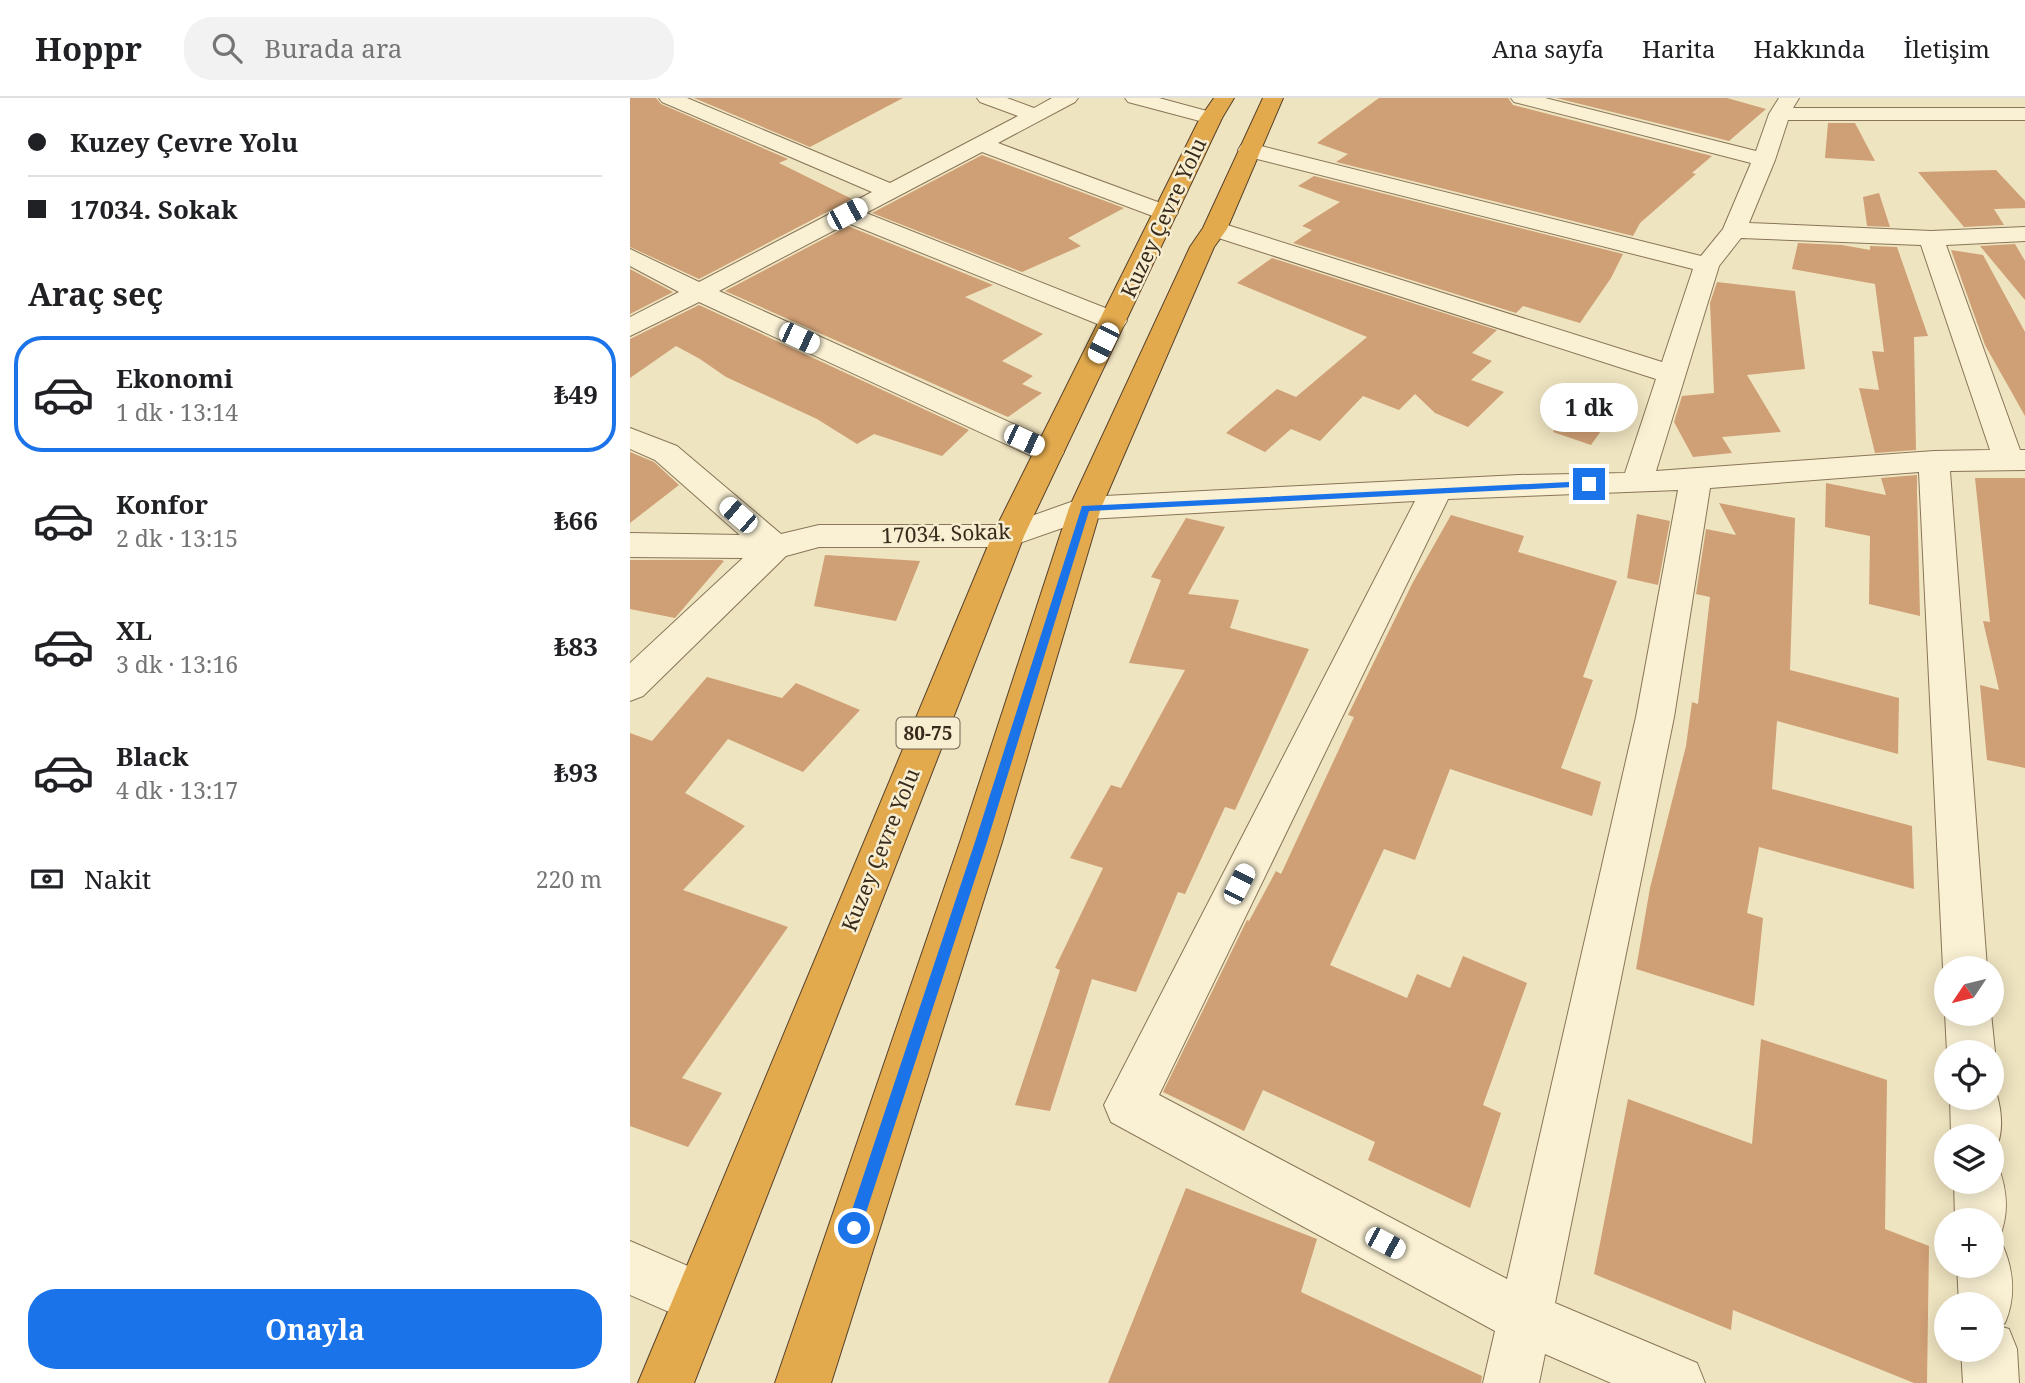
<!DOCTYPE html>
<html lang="tr">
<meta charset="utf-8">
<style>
body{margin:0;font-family:"Noto Serif",serif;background:#f2f2f2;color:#202124;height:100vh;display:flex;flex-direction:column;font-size:26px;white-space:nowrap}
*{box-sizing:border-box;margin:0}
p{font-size:23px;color:#757577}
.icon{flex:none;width:38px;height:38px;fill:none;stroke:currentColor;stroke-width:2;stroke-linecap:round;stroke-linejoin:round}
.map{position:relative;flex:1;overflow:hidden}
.sheet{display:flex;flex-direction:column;background:#fff;width:630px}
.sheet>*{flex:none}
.top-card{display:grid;align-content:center;height:154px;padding:0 28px;background:#fff}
.needle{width:46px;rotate:235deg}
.controls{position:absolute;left:1304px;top:858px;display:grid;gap:14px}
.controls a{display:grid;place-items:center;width:70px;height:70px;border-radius:50%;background:#fff;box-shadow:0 4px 18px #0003;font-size:35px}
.end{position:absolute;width:32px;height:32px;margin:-16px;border:9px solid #1a73e8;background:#fff;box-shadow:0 0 0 4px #fff}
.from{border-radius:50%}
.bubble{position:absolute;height:49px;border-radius:24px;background:#fff;box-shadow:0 4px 18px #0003;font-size:23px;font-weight:700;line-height:49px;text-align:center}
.car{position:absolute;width:21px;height:42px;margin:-21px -10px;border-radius:9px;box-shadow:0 0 5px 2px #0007;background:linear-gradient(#fff 24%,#345 0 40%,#fff 0 76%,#345 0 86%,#fff 0)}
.top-card b{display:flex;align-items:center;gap:24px;height:66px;font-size:26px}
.top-card b+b{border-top:2px solid #e0e0e0}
.top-card i{width:18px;height:18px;background:#202124}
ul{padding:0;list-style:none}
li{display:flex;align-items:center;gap:21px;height:116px;margin:0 14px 10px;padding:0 14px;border:4px solid transparent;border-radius:28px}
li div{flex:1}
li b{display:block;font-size:26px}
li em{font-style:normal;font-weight:700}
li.on{border-color:#1a73e8}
li>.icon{width:63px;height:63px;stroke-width:1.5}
h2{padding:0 28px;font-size:32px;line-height:84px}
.pay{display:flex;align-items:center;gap:18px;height:77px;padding:0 28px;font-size:26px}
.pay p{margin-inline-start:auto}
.cta{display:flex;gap:14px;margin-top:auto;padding:14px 28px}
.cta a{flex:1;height:80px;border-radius:28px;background:#1a73e8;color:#fff;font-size:28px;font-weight:700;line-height:80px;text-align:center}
header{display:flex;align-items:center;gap:42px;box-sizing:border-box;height:98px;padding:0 35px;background:#fff;border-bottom:2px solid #e0e0e0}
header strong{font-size:33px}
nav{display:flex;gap:38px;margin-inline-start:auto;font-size:24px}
.search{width:490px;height:63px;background:#f2f2f2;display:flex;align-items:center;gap:18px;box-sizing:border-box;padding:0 24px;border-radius:28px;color:#757577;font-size:26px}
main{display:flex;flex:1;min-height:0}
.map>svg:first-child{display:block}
.building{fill:#cf9f75}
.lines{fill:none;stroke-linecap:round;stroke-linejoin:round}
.street-casing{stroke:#897557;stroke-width:2}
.highway-casing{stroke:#57422c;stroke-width:2}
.street{fill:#faf1d4;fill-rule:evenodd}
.highway{fill:#e2a94d;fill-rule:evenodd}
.route{fill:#1a73e8}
.labels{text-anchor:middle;stroke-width:5;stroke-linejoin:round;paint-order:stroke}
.shield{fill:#f7edd0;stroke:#716552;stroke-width:2}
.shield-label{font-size:19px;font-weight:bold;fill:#382b1c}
.street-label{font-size:21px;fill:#382b1c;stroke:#f7edd0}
</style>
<header>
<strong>Hoppr</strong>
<div class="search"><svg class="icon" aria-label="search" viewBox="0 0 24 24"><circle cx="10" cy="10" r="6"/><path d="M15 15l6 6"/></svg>Burada ara</div>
<nav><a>Ana sayfa</a><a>Harita</a><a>Hakkında</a><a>İletişim</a></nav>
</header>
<main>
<section class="sheet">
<div class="top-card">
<b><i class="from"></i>Kuzey Çevre Yolu</b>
<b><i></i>17034. Sokak</b>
</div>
<h2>Araç seç</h2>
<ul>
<li class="on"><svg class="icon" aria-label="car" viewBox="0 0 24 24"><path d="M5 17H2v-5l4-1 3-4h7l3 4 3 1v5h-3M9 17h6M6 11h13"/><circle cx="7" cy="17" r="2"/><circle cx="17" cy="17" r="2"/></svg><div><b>Ekonomi</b><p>1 dk · 13:14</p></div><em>₺49</em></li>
<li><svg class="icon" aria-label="car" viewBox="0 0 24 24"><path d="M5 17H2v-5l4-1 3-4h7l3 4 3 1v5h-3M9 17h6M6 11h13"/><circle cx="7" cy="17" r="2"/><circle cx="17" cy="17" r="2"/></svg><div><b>Konfor</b><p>2 dk · 13:15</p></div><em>₺66</em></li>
<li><svg class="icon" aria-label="car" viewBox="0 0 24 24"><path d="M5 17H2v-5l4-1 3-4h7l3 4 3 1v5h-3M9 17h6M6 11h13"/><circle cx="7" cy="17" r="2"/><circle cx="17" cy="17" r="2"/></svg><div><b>XL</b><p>3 dk · 13:16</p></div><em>₺83</em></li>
<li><svg class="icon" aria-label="car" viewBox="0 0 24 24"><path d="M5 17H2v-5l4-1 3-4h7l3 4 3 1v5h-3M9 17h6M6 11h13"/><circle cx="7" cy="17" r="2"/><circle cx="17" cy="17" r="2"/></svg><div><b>Black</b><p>4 dk · 13:17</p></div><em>₺93</em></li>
</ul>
<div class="pay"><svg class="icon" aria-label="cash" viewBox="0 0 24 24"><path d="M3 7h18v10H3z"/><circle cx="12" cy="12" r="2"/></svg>Nakit<p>220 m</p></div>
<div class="cta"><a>Onayla</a></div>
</section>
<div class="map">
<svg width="1395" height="1285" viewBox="0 0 1395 1285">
<rect width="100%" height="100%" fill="#efe4c0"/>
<!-- building -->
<g class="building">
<polygon points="0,0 26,0 31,6 158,61 149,65 222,101 69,181 0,149"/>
<polygon points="64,0 273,0 180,49"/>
<polygon points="749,0 878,0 883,7 1082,58 1062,75 1066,76 1010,125 1003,138 706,64 718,56 687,45"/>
<polygon points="926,0 1097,0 1136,11 1099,43"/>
<polygon points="1198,25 1225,25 1245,63 1195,60"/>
<polygon points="352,57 494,110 438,140 451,148 392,174 242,115"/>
<polygon points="1366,72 1395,103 1395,110 1364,111 1374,127 1334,129 1288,74"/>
<polygon points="684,78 993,156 981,180 950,225 893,208 886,215 663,145 682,132 672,128 710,104 668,88"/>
<polygon points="1249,95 1260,129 1237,128 1233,99"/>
<polygon points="218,128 363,187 335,199 413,236 372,263 403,278 392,286 412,295 378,319 95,193"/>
<polygon points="1168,145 1212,147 1240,152 1240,148 1267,149 1298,238 1284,239 1286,352 1245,355 1229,290 1249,292 1242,253 1254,254 1245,186 1162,171"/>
<polygon points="1385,146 1395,163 1395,202 1350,148"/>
<polygon points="1321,152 1353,157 1395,234 1395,318 1355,247"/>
<polygon points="642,160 867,232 842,255 862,263 841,282 874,294 838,329 805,315 785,296 769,312 733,298 690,343 661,331 635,354 596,335 647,291 666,299 737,239 607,185"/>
<polygon points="0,171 43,194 0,216"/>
<polygon points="1087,184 1165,193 1175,271 1117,277 1151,334 1092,339 1102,355 1063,359 1044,324 1052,298 1084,295 1080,205"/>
<polygon points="69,207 339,332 312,358 244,336 227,346 187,321 96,279 70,261 46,248 0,280 0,241"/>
<polygon points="993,302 961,347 923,334 945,305"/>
<polygon points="0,354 24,364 49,387 0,425"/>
<polygon points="1287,377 1287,394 1290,518 1239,506 1240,438 1195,429 1196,385 1256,397 1251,380"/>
<polygon points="1345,380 1395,380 1395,670 1357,662 1350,587 1369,592 1353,523 1360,524"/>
<polygon points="1089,405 1165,420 1160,572 1269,600 1268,656 1147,623 1142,691 1282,728 1284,791 1129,749 1117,815 1133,820 1124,908 1006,871 1020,790 1056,648 1062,604 1068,606 1080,499 1066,496 1076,431 1106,437"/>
<polygon points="1007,416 1040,423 1028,487 997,480"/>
<polygon points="821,417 894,438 888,454 987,483 953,579 963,582 931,670 971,684 962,718 820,671 785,762 754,751 700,867 777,900 787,876 820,890 833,858 897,885 853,1007 871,1015 840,1110 738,1062 745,1044 633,992 614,1033 533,994 617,822 619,823 646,773 651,776 724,619 718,617 782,486"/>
<polygon points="556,420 595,429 558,496 609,502 600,530 679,551 605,712 595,709 555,796 548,794 506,894 462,881 420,1013 385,1007 430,872 425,870 473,770 440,760 481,687 491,690 555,572 499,565 531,482 521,479"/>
<polygon points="195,457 290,463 266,523 184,508"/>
<polygon points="0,462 91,462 94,463 45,520 0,511"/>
<polygon points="77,579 152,600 166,585 230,612 173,674 98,641 55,695 115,728 53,792 158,829 52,980 92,995 58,1049 0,1028 0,635 22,643"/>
<polygon points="1131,941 1257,982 1255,1131 1299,1148 1297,1285 1284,1285 1103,1212 1101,1232 964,1176 998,1001 1122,1046"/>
<polygon points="556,1090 687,1141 671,1194 852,1278 851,1285 478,1285"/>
</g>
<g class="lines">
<!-- street casing -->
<g class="street-casing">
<g id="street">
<polygon points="29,0 57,0 260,85 388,18 350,4 347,0 377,0 404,10 422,0 448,0 445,4 368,45 544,110 548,115 544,120 528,120 352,54 236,115 493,217 497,223 493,229 484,231 475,229 218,125 89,193 430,347 434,354 430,361 419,364 408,361 69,204 0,238 0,219 49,194 0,168 0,151 69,184 242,94 32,4"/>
<polygon points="495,0 529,0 588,16 592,20 588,24 581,26 498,4"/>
<path d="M881,0H915L1126,53L1139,16L1149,0H1169L1163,10H1395V22H1158L1145,62L1119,125L1301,133L1395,129V143L1316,147L1390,352H1395V372L1320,373L1357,870H1316V878L1313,870L1289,374L1080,390L1044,619L925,1205L1067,1265L1075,1285H981L915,1256L909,1285H853L865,1233L481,1024L474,1007L785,403L458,421L378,449H189L156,458L13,598L0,603V565L113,460L0,459V435L110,437L25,362L0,351V330L47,348L151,436L189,427H376L455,399L889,377L995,375L1026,281L576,136L573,131L576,126L585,124L594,126L1032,264L1063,171L611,57L608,52L611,47L619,45L1071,158L1093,131L1121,65L884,4ZM1111,140L1291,147L1360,352L1304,353L1026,373L1089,168ZM1048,392L1006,619L877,1181L529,997L818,401Z"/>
<polygon points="1316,912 1316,915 1361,915 1365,954 1362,962 1362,954 1317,954 1315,915"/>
<path d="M1362,983C1371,1004 1377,1037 1362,1056V1038H1321L1320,999H1362Z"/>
<path d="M1362,1063L1367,1065C1377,1090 1380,1115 1369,1140L1362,1144L1373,1148C1384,1174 1386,1199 1375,1225L1369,1228L1379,1231L1387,1251L1389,1285H1333L1331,1251H1362V1206H1329L1327,1167H1362V1122H1325L1324,1083H1362Z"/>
<polygon points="0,1143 88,1181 96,1200 88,1219 69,1227 0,1197"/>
</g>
</g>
<!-- highway casing -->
<g class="highway-casing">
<g id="highway">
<polygon points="584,0 604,0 592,20 394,438 64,1285 8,1285 362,438 570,20"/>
<polygon points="633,0 653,0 597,131 584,149 471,410 372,744 201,1285 145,1285 330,744 439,410 560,149 573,130"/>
</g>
</g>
<!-- street -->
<use href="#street" class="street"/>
<!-- highway -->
<use href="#highway" class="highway"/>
</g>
<!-- route -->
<polygon class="route" points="959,383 963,384 963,388 459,413 357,744 231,1130 229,1136 224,1138 218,1136 216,1130 345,744 452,408"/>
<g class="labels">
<!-- shield labels -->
<rect class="shield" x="266.5" y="619.5" width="63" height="31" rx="5"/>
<g class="shield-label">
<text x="298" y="642">80-75</text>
</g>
<!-- street labels -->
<g class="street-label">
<text transform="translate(534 120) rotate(-65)" y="7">Kuzey Çevre Yolu</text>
<text transform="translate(316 436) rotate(-2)" y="7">17034. Sokak</text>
<text transform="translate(251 752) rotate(-68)" y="7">Kuzey Çevre Yolu</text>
</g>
</g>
</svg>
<div class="controls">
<a><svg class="needle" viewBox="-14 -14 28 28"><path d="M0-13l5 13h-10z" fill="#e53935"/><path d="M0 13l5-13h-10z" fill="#757577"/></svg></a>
<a><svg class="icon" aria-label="locate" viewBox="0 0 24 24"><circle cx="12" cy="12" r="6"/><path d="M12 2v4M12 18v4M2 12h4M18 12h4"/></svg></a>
<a><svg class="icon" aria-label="layers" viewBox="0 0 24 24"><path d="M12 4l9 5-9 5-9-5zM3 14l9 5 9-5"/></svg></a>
<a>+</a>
<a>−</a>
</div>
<i class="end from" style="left:224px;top:1130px"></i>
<i class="end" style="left:959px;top:386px"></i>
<div class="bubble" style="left:910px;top:285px;width:98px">1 dk</div>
<i class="car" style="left:217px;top:116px;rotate:62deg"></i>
<i class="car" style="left:169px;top:240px;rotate:115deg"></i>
<i class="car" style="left:473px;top:245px;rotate:207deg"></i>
<i class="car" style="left:394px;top:342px;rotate:115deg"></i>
<i class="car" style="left:108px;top:417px;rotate:311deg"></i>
<i class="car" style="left:609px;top:786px;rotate:27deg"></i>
<i class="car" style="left:755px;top:1145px;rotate:118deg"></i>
</div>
</main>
